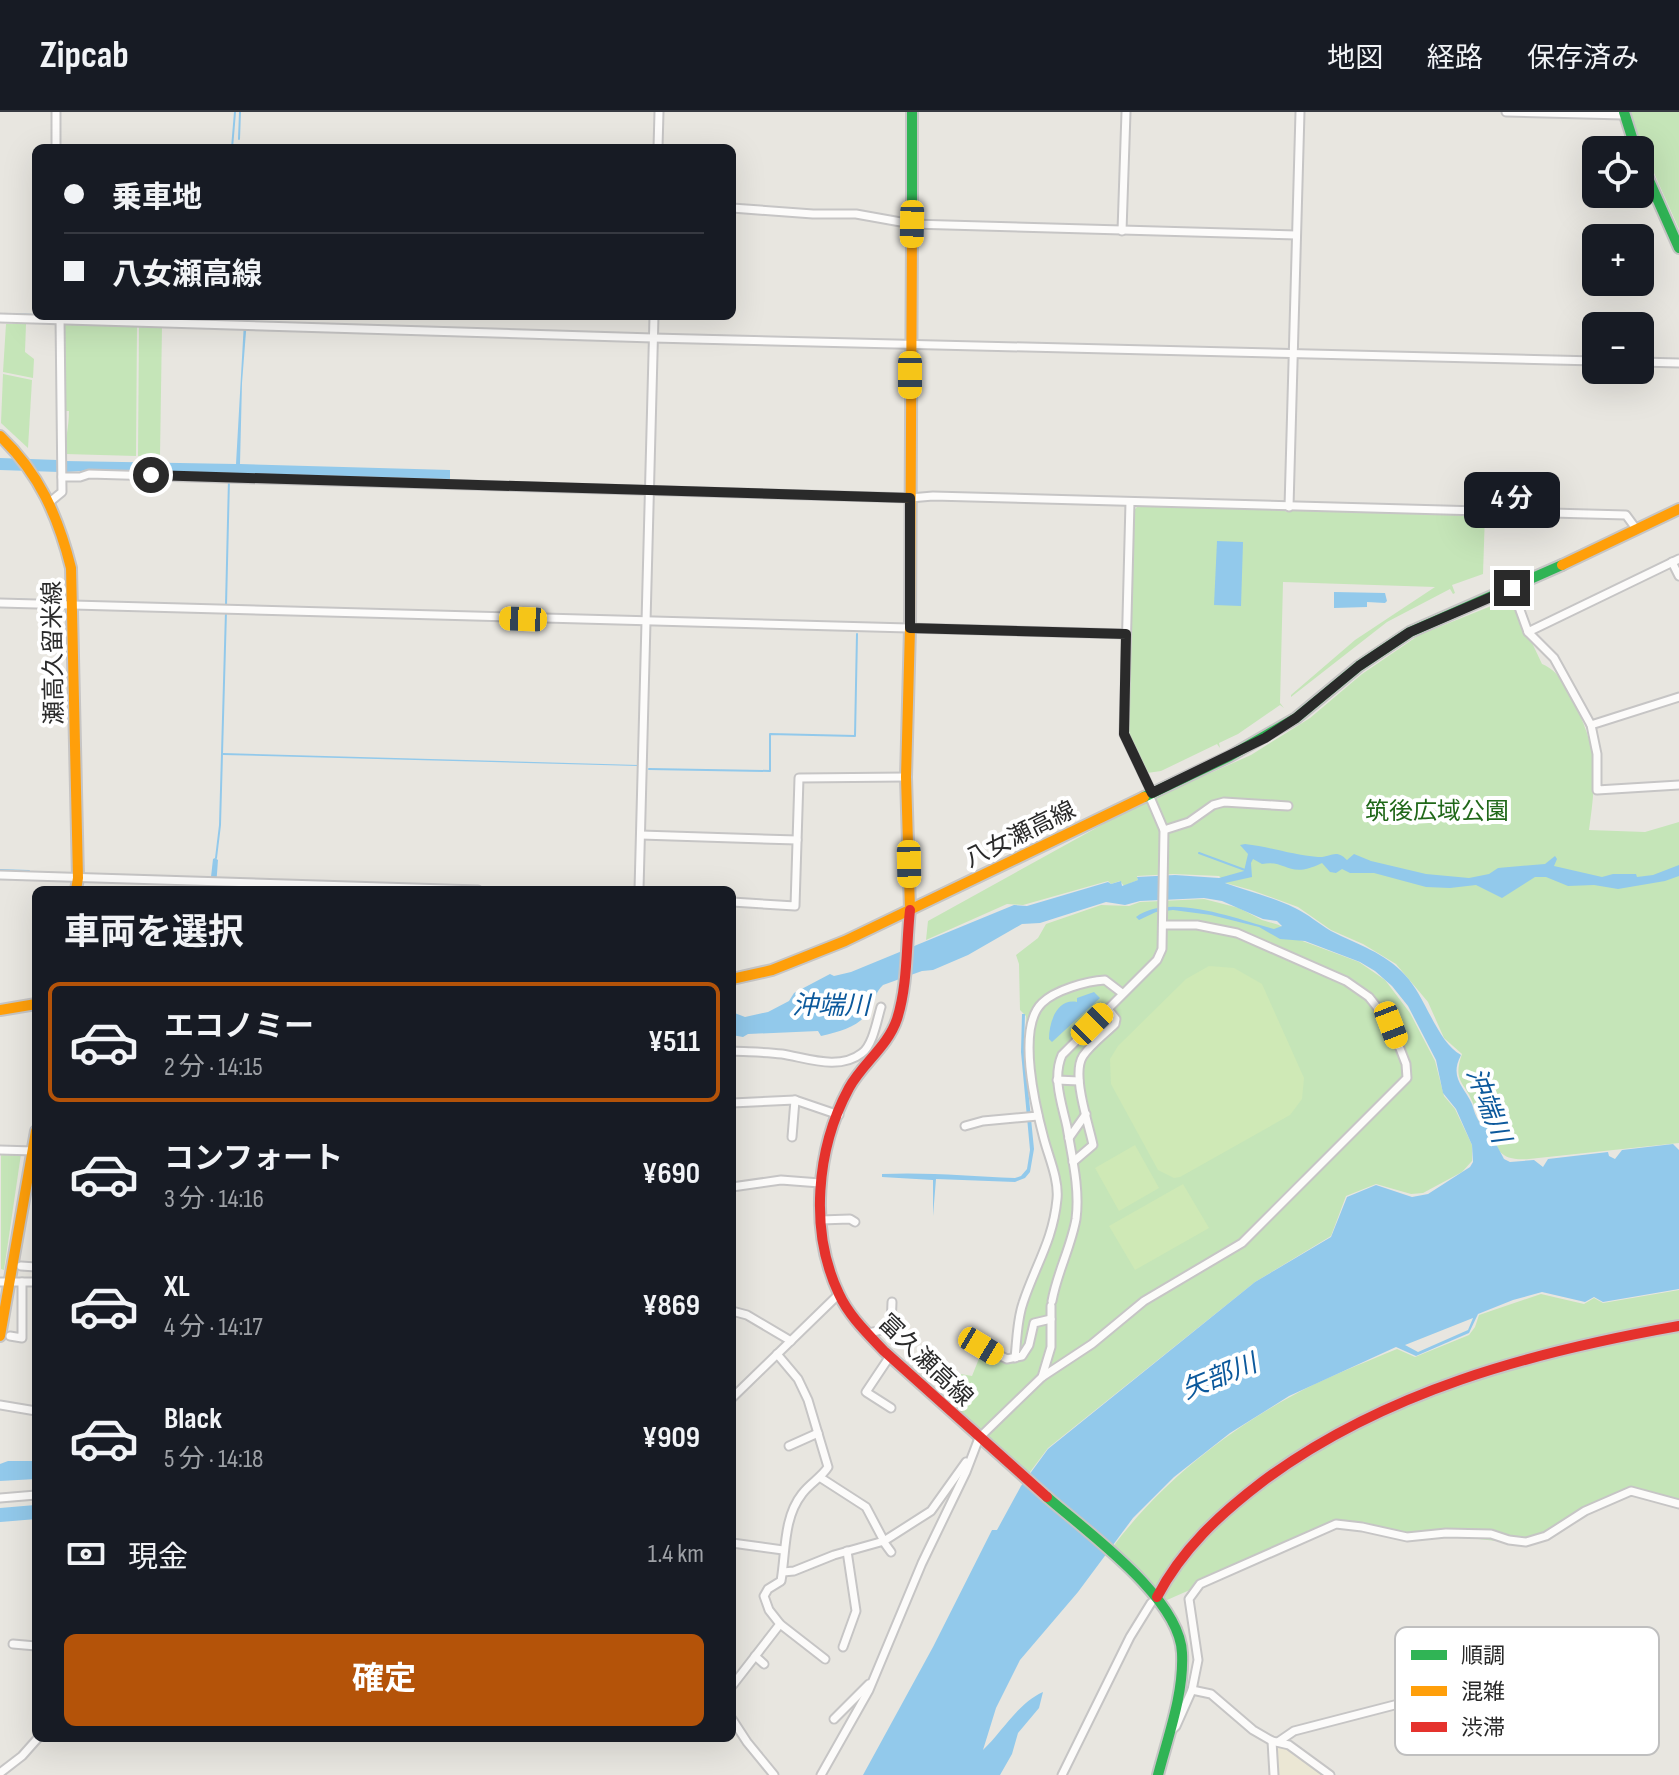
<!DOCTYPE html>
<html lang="ja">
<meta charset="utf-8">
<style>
body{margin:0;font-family:"Sofia Sans Condensed","Noto Sans JP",sans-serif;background:#242831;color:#f1f3f6;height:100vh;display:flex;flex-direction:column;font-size:30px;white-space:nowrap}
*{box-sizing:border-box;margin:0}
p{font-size:26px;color:#9ea1a6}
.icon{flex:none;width:44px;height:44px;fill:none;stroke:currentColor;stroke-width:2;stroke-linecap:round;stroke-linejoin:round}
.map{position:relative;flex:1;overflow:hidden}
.side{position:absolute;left:32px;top:774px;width:704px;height:856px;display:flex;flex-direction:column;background:#171b24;border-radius:12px;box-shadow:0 8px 32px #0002}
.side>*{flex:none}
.banner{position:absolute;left:32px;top:32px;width:704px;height:176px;border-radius:12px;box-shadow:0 8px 32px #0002;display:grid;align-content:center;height:176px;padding:0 32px;background:#171b24}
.fabs{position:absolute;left:1582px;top:24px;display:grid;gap:16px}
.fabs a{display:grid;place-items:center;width:72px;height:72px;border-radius:12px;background:#171b24;box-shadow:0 8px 32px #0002;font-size:40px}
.end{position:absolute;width:36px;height:36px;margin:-18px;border:10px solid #2a2a2a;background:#fff;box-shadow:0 0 0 4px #fff}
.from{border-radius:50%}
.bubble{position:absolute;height:56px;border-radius:12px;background:#171b24;box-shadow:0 8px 32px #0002;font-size:26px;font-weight:700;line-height:56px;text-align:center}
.car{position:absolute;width:24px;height:48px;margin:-24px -12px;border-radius:10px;box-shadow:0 0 6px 2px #0007;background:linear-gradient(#f5c518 24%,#345 0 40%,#f5c518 0 76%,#345 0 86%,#f5c518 0)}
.banner b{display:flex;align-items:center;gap:28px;height:76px;font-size:30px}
.banner b+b{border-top:2px solid #363941}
.banner i{width:20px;height:20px;background:#f1f3f6}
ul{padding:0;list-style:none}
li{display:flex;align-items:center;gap:24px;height:120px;margin:0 16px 12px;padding:0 16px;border:4px solid transparent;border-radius:12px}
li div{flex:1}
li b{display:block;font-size:30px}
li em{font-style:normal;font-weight:700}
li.current{border-color:#b45309}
li>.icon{width:72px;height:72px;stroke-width:1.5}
h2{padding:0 32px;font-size:36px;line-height:96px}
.pay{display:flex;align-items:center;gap:20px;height:88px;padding:0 32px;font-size:30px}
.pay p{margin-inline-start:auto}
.action{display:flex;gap:16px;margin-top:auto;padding:16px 32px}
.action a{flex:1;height:92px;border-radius:12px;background:#b45309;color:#fff;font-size:32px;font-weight:700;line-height:92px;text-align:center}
header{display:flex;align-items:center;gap:48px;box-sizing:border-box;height:112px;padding:0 40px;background:#171b24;border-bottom:2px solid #363941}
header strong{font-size:38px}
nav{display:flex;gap:44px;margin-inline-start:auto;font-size:28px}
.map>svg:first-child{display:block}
.education{fill:#ebe7d4}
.green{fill:#c5e5b8}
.pitch{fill:#cfe9b6}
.water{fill:#92c9eb;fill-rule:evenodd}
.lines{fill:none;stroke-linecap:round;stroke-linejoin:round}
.stream{stroke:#92c9eb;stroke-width:2}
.river{stroke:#92c9eb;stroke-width:14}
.street-casing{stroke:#c6c5c5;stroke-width:11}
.fast-casing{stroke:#c6c5c5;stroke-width:14}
.slow-casing{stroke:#c6c5c5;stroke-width:14}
.jam-casing{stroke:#c6c5c5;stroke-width:14}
.street{stroke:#fcfbfa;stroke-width:7}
.fast{stroke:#30b455;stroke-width:10}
.slow{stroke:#ff9f0a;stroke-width:10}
.jam{stroke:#e5322d;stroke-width:10}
.route{stroke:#2a2a2a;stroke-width:10}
.labels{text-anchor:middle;stroke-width:8;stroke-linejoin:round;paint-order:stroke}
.street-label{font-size:24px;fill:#2a2a2a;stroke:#fff}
.park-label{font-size:24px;fill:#206819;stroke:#fff}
.water-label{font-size:26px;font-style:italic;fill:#0c599c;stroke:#fff}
.key{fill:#fff;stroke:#bfbfbf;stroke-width:2}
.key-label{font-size:22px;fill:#2a2a2a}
</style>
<header>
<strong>Zipcab</strong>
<nav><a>地図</a><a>経路</a><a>保存済み</a></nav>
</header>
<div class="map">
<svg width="1679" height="1663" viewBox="0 0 1679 1663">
<rect width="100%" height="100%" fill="#e8e6e0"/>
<!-- education -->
<polygon class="education" points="1281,1635 1287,1636 1322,1663 1277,1663 1275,1643 1277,1637"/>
<!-- green -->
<g class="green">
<polygon points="1631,0 1679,0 1679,117 1637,23"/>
<path d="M64,211L137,213L136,344L65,342C65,327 69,315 69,299H65Z"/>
<polygon points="6,212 26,212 25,240 34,247 33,266 3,260"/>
<polygon points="139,214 162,214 160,345 138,344"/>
<polygon points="3,262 32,268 28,336 1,311"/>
<polygon points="1138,394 1285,398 1286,400 1292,398 1485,402 1483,462 1452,473 1455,481 1453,482 1450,477 1387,510 1291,585 1291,583 1355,528 1435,475 1283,470 1280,591 1284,596 1280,593 1238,622 1219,631 1220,636 1217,632 1161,659 1147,661 1128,619 1133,399"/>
<path d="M1511,486L1542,552C1558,559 1561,568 1570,583C1598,635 1597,661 1589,718L1645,720L1679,710V1031L1529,1047C1483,1050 1506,1021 1480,1009C1477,1003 1476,997 1473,991C1465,970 1452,970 1462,942L1444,926L1428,890L1396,852L1363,832L1331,818L1298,795L1251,778L1226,771L1219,764L1173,762L1137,764L1138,768L1124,774L1120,769L1111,772L1108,769L1023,793L1007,792L926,828L928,809L1136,694L1251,643L1310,606L1362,562L1419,523Z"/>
<polygon points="1204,787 1239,796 1262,808 1279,813 1297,827 1359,850 1385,868 1410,901 1435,949 1444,984 1455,997 1472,1033 1472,1049 1462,1060 1423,1081 1411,1082 1376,1072 1346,1084 1331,1124 1255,1170 1048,1336 1027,1364 951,1295 948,1278 955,1261 972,1264 982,1239 1006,1251 1011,1244 1019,1196 1044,1135 1053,1087 1053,1068 1028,936 1026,904 1020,898 1019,852 1016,843 1038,826 1046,812 1101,793 1129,794 1140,790"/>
<polygon points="1,1042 21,1042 4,1158 1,1157"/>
<path d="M1679,1178V1390L1628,1377L1531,1428L1497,1429L1449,1424L1413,1428L1354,1414L1333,1415L1167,1488L1112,1436C1158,1374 1222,1322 1290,1285C1324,1266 1361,1252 1397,1237L1415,1245L1469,1223L1475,1215L1479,1203L1541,1182L1584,1192L1594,1186L1603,1191Z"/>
</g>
<!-- pitch -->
<g class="pitch">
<polygon points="1209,854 1234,856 1262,872 1304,966 1302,987 1290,1003 1180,1065 1174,1066 1158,1058 1111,972 1110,947 1118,934 1186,867"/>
<polygon points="1135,1033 1159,1076 1119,1099 1095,1056"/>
<polygon points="1183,1072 1209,1116 1135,1158 1109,1114"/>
</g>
<!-- water -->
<g class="water">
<polygon points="229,204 247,207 242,271 240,352 450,358 450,368 96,358 67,360 65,349 236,352 244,210 229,209"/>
<polygon points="0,346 58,348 59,360 0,358"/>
<polygon points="1217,429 1243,430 1241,494 1214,493"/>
<polygon points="1334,480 1385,481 1387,489 1385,491 1367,490 1367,495 1334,496"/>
<polygon points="223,641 638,653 638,654 223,643"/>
<path d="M1245,732C1271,735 1292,743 1318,745C1331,746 1335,736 1347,748L1354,742L1371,749L1426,762L1469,766L1489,762L1498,756L1545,752L1555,744L1557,747L1554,754L1602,765L1613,762H1636L1637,765L1653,763L1679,753V764L1665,769L1618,777L1594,773L1568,774L1546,765H1535L1502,786L1476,773L1450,776L1426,775L1374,761H1350L1342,757L1336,761L1330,760L1322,751C1288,768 1287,747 1262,752L1253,747L1251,751L1252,765L1225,771C1248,779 1272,785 1295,796C1308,802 1319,812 1331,819C1358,833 1384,840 1405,863C1426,885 1437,930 1461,943C1449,966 1464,974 1472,992C1474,999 1476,1005 1480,1011L1487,1015L1504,1047L1510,1050L1534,1048L1543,1055L1548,1047L1608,1040L1609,1044L1615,1047L1622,1038L1673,1032L1679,1038V1177L1603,1190L1594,1185L1585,1190L1542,1180L1513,1188L1478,1202L1469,1221L1416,1244L1396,1235L1289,1284L1230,1321L1174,1365L1133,1406L1078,1480L1020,1548L996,1596L983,1638C1002,1620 1018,1591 1043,1580L1039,1596L1018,1621L1012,1642L1000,1663H863L933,1535L992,1418H997L1021,1374L1048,1337L1255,1170L1331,1125L1347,1085L1376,1073L1412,1085L1428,1082L1470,1055L1473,1050L1472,1033L1456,997L1443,981L1436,948L1408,894L1392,874L1375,859L1360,850L1305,829L1280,827L1259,815L1211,803L1173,798L1156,800L1139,808L1136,805C1170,780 1238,808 1274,817L1282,814L1277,809L1263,807L1222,789L1204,786L1140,789L1125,793L1106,790L1040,811L1022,812L968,843L933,858L922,859L883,873C876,879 875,888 871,896C860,915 842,919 821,924L818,919L748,922L743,925L732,923V900L745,905L768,900L789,889L794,881L830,862L834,864L851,860L1014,793L1027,794L1108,770L1111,772L1121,769L1122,774L1138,768L1137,765L1175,763L1219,766L1244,759L1248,742L1240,733ZM1473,1206L1468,1218L1418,1240L1405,1233Z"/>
<polygon points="215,746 218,748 216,775 329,778 210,778 210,768 87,763 87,761 211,765 213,747"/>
<path d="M1094,880L1100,886L1052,930L1049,927C1049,910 1057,886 1077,890V886Z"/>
<path d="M1022,902H1025L1024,936L1034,1037L1030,1060L1025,1066L1015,1070L936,1067L933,1104V1068L882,1065V1062C927,1060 970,1064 1015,1066L1021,1064L1027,1057L1030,1038L1021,940Z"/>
<polygon points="8,1349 36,1349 36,1367 0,1369 0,1352"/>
</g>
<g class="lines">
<!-- stream -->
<g class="stream">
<polyline points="239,27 240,0"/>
<polyline points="232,36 235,0"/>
<polyline points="0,202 36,203"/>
<polyline points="66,204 225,208 226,204"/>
<polyline points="0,487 62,489"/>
<polyline points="226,493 229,367"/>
<polyline points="649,657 770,659 770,622 855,624 857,522"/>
<polyline points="1199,741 1245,758"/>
<polyline points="216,746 220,713 226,499"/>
<polyline points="0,758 29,759"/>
<polyline points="0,1407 5,1402"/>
</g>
<!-- river -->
<polyline class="river" points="0,1403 36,1400"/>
<!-- street casing -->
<g class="street-casing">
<g id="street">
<polyline points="56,0 56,36"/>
<polyline points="1506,0 1624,3"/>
<polyline points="658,36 659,0"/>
<polyline points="732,96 813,102 856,102 912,112 1296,123"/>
<polyline points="1122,119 1126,0"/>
<polyline points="0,206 653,226 1596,249"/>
<polyline points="1640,250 1679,251"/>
<polyline points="62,365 80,365 89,362 910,386 933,384 1626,403 1637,418"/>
<polyline points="51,389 62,380 60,205"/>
<polyline points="1130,390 1124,622 1152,681"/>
<polyline points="1289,395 1300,0"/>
<polyline points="1672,450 1679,464"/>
<polyline points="1512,476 1528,520 1554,546 1591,613 1597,642 1597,678 1679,673"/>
<polyline points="0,491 1126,522"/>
<polyline points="1528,520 1679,447"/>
<polyline points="1591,613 1679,585"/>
<polyline points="1164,718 1189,710 1213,693 1224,690 1288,694"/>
<polyline points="641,723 797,728"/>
<polyline points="0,763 478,778"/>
<polyline points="639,778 654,204"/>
<polyline points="732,790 795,794 799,666 906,665"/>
<path d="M732,939C749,940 766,940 782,942C807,946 839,959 862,941C873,933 877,908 881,895"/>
<polyline points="1057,968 1079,969"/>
<polyline points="732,991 795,988 839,1003"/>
<polyline points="965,1014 983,1009 1038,1004"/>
<polyline points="792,1025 795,988"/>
<polyline points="1069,1026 1086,1002"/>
<polyline points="0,1038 34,1039"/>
<path d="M1073,1050L1093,1033C1089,1013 1071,962 1083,944C1091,932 1105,922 1115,912L1116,907L1108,897"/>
<polyline points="732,1075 781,1068 820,1071"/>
<polyline points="820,1108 850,1107 855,1110"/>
<polyline points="21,1154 36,1155"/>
<polyline points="0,1170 36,1170"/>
<path d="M1052,1189C1057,1161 1071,1135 1076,1107C1080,1077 1072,1045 1067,1015C1062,992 1052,966 1062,943L1157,848L1162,837L1164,718L1149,683"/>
<polyline points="732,1199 747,1203 791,1229"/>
<polyline points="868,1221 891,1216 892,1190"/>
<polyline points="10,1224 22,1226 22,1170"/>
<polyline points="981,1234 1007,1247 1022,1244 1029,1233 1034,1211 1051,1207"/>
<path d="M777,1242L798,1267L808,1288L828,1355C821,1366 810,1371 802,1382C783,1406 786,1441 781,1469L768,1477L764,1484L769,1498L780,1512L825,1547"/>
<polyline points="890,1244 866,1280 891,1296"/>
<path d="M1015,1246C1017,1228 1017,1208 1023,1191C1035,1154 1053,1129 1057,1087C1059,1068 1049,1046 1044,1027C1036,997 1016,916 1042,891C1055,878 1087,869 1105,868L1122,881"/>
<polyline points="1042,1265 1051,1235 1051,1194"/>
<polyline points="732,1286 839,1182"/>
<polyline points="0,1293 36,1299"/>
<polyline points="789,1334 818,1321"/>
<polyline points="821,1366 866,1395 884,1429"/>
<polyline points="0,1386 36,1383"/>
<polyline points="883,1429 891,1440"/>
<polyline points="732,1431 783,1438"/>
<polyline points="783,1460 794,1459 834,1443 884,1429 931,1399 966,1350"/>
<polyline points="13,1532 36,1534"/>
<polyline points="843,1535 856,1499 847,1439"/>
<polyline points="755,1544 764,1552"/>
<polyline points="732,1574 780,1512"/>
<polyline points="1192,1578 1211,1582 1253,1618 1272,1629 1289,1633 1330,1663"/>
<polyline points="732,1607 747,1630 774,1663"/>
<polyline points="834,1607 869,1572"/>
<polyline points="1172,1618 1176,1614 1192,1578 1198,1548 1189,1487 1200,1472 1336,1412 1362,1415 1407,1425 1446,1421 1491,1422 1509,1428 1526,1430 1546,1424 1585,1399 1631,1379 1679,1392"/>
<polyline points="1272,1629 1274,1663"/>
<polyline points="1278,1630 1294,1619 1406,1590 1539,1576 1564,1558"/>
<polyline points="0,1661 22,1644 38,1626"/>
<polyline points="821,1663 869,1578 922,1451 966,1360 979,1326 1042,1265 1092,1232 1144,1189 1242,1131 1407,966 1406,952 1391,913 1369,885 1346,869 1237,821 1197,813 1164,813"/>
<polyline points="1062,1663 1130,1525 1151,1491"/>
</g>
</g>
<!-- fast casing -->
<g class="fast-casing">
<g id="fast">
<polyline points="1624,0 1636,38"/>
<polyline points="1640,48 1679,136"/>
<polyline points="912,115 912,0"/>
<polyline points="1144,685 1230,644 1296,606 1359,554 1410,520 1562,453"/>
<path d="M1047,1385C1087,1420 1180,1486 1182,1541C1184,1582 1168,1624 1158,1663"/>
</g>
</g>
<!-- slow casing -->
<g class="slow-casing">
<g id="slow">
<path d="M0,324C39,361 58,404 71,456L78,766L76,778"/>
<polyline points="1562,453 1679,397"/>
<polyline points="910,798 906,665 910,516 912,115"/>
<polyline points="732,867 772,858 845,829 1144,685"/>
<polyline points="0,898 36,892"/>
<polyline points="0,1224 36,1019"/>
</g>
</g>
<!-- jam casing -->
<g class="jam-casing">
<g id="jam">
<path d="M910,798C906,834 908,872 897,907C888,934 863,951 849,976C816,1037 809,1119 839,1182C849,1204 868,1222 884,1239L1047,1385"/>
<path d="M1157,1485C1182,1437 1220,1402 1262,1370C1384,1279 1532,1240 1679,1214"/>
</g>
</g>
<!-- street -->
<use href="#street" class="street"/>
<!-- fast -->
<use href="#fast" class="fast"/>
<!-- slow -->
<use href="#slow" class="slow"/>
<!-- jam -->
<use href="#jam" class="jam"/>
</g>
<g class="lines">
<!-- route -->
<polyline class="route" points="151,363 910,386 910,516 1126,522 1124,622 1152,681 1265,626 1296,606 1359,554 1410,520 1512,476"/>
</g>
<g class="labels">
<!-- street labels -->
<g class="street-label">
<text transform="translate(53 541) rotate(-91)" y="8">瀬高久留米線</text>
<text transform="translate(1020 722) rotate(-26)" y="8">八女瀬高線</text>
<text transform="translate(926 1248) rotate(44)" y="8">富久瀬高線</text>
</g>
<!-- park labels -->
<g class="park-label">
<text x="1437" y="707">筑後広域公園</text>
</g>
<!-- water labels -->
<g class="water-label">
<text x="831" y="902">沖端川</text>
<text transform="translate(1489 993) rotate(69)" y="9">沖端川</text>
<text transform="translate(1219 1264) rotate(-22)" y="9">矢部川</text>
</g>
</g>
<!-- legend -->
<rect x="1395" y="1515" width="264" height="128" rx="12" class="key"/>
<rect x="1411" y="1538" width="36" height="10" fill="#30b455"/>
<rect x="1411" y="1574" width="36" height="10" fill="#ff9f0a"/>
<rect x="1411" y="1610" width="36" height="10" fill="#e5322d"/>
<g class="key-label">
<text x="1461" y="1551">順調</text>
<text x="1461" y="1587">混雑</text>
<text x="1461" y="1623">渋滞</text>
</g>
</svg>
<div class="fabs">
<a><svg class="icon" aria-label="locate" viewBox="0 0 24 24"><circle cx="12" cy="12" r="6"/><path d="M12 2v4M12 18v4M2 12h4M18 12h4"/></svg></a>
<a>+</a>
<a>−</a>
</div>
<i class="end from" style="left:151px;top:363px"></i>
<i class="end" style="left:1512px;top:476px"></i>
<div class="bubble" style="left:1464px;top:360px;width:96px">4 分</div>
<i class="car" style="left:912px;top:112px;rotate:181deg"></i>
<i class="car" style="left:910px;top:263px;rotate:180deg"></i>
<i class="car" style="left:523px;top:507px;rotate:272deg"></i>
<i class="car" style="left:909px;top:752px;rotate:179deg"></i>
<i class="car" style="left:1092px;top:912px;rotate:45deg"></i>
<i class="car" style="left:1391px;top:913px;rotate:159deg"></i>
<i class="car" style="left:981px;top:1234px;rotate:121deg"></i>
<div class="banner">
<b><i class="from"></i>乗車地</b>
<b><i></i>八女瀬高線</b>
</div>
<section class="side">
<h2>車両を選択</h2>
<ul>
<li class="current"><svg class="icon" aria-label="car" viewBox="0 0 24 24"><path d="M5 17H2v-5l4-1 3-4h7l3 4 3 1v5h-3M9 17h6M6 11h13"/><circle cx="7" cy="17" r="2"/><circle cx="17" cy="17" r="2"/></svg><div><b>エコノミー</b><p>2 分 · 14:15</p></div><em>¥511</em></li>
<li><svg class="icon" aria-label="car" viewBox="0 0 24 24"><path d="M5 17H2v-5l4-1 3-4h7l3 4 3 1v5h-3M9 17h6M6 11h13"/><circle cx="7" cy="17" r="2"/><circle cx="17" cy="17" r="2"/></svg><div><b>コンフォート</b><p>3 分 · 14:16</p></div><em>¥690</em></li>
<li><svg class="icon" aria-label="car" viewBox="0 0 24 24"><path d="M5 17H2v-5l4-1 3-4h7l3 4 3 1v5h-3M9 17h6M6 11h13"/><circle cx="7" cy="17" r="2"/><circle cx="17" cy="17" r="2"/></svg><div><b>XL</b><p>4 分 · 14:17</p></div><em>¥869</em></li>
<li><svg class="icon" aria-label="car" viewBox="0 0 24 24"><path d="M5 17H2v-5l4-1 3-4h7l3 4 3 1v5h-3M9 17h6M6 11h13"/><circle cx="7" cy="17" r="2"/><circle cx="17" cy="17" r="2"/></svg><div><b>Black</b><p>5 分 · 14:18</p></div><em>¥909</em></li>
</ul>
<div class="pay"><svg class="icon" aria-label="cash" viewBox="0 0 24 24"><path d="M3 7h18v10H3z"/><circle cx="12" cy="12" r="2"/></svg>現金<p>1.4 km</p></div>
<div class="action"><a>確定</a></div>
</section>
</div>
